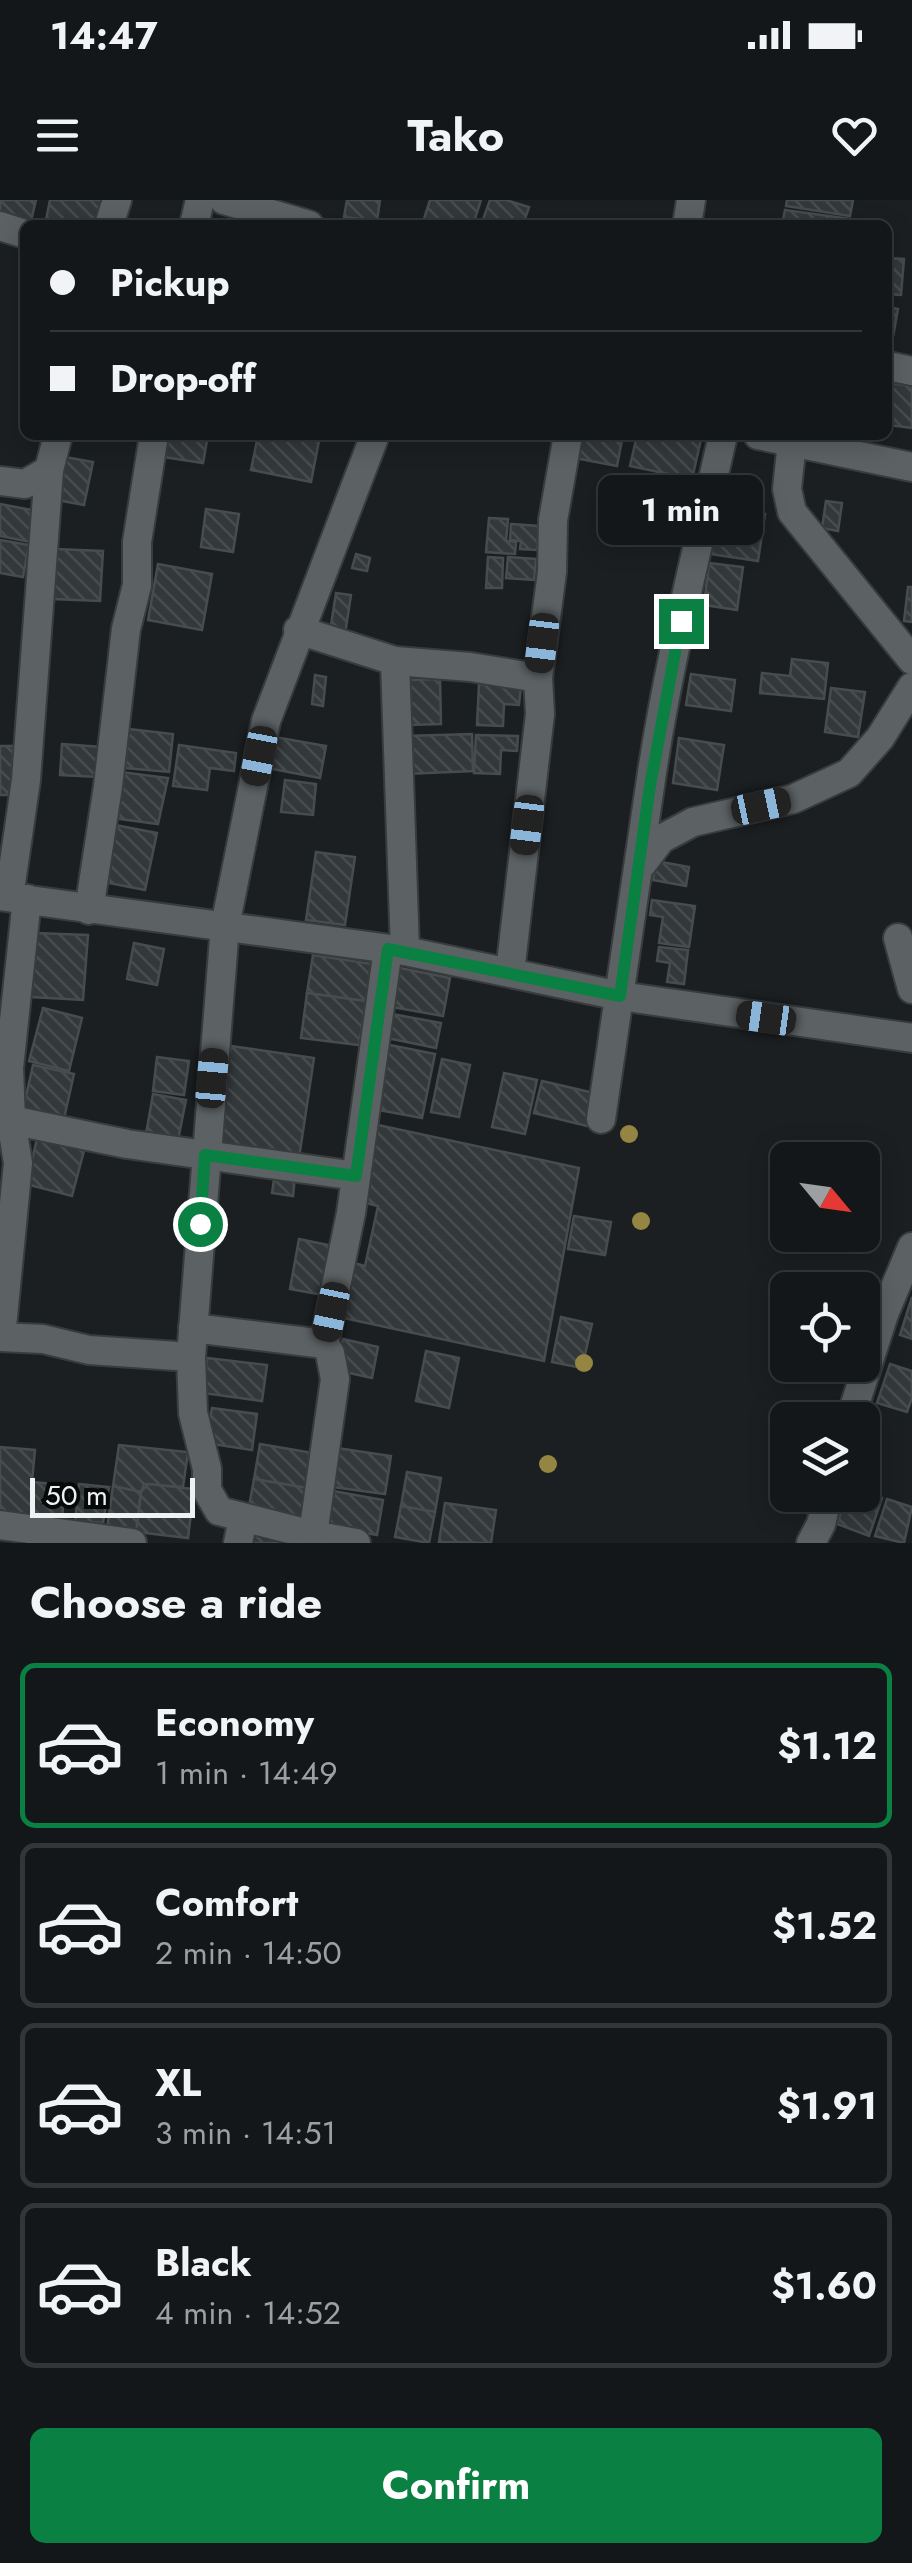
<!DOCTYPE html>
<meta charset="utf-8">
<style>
body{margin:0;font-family:Jost,sans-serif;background:#1d2022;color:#f1f3f6;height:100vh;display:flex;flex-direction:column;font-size:38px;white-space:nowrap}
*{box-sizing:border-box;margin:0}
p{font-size:32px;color:#9d9fa2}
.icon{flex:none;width:55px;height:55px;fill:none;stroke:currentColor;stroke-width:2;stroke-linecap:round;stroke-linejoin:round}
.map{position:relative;height:1343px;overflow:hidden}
.details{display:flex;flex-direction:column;background:#141719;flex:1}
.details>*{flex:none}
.banner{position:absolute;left:20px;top:20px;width:872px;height:220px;border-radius:15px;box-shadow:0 5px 25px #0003,0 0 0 2px #333638;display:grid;align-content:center;height:220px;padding:0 30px;background:#141719}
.needle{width:65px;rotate:119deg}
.buttons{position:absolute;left:770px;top:942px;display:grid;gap:20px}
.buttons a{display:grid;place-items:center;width:110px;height:110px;border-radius:15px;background:#141719;box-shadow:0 5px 25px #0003,0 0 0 2px #333638;font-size:50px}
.scale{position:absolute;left:30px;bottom:25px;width:165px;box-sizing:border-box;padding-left:10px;border:5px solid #eef2f3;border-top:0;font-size:28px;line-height:35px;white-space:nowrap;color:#eef2f3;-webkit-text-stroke:8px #070909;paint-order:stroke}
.end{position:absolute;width:45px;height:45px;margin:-22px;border:12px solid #0b8043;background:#fff;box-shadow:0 0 0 5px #fff}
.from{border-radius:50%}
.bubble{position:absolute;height:70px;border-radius:15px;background:#141719;box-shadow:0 5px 25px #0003,0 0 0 2px #333638;font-size:32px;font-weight:700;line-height:70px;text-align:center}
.car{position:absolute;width:30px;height:60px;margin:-30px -15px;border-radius:12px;box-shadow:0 0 8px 2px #0007;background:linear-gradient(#222 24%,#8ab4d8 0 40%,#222 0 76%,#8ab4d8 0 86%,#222 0)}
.banner b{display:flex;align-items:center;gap:35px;height:95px;font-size:38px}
.banner b+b{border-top:2px solid #333638}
.banner i{width:25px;height:25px;background:#f1f3f6}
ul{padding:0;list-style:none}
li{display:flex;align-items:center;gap:30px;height:165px;margin:0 20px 15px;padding:0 10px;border:5px solid #333638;border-radius:15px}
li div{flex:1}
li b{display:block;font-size:38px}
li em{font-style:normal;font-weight:700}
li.current{border-color:#0b8043}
li>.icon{width:90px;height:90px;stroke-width:1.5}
h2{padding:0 30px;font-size:45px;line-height:120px}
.cta{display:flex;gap:20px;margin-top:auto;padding:20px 30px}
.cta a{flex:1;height:115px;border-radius:15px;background:#0b8043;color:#fff;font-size:40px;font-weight:700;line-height:115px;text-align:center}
.status{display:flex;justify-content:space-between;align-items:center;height:70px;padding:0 50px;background:#141719;direction:ltr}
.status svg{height:28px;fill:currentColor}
header{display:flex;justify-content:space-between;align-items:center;height:130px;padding:0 30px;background:#141719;font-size:45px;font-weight:700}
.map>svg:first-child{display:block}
.building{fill:url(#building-back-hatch);stroke:#474c4e;stroke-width:2.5}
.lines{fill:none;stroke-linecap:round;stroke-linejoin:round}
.minor-casing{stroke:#393c3d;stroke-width:32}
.minor{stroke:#5c6264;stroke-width:28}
.tree{fill:#958543}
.route{stroke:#0b8043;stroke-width:12}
</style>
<div class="status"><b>14:47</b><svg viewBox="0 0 49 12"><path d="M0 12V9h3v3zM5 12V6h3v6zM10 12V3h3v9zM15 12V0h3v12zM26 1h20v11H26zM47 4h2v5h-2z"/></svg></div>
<header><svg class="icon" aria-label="menu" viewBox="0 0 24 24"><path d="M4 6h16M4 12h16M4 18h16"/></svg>Tako<svg class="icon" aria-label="heart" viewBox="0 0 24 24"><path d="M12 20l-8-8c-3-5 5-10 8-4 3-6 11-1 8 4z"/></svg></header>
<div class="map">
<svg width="912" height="1343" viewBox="0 0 912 1343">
<defs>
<pattern id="building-back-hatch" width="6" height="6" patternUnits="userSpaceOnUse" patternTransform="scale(2.5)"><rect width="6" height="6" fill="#33383a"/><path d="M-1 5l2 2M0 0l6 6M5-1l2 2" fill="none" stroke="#474c4d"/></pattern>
</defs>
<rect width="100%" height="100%" fill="#1b1f21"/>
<!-- building -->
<g class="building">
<polygon points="0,0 36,0 30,25 0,24"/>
<polygon points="50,0 102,0 96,25 45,25"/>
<polygon points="347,0 380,0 377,21 344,17"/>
<polygon points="430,0 481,0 473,25 422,25"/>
<polygon points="490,0 506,0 529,7 523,25 481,25"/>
<polygon points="787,0 853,0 850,16 786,6"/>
<polygon points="785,10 851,19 850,25 782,25"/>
<polygon points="888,58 904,59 901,95 888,94"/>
<polygon points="888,107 898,109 892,142 888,141"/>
<polygon points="889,183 912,186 912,228 888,225"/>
<polygon points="166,235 208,235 203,263 163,257"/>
<polygon points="258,235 292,235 319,241 311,282 251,270"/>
<polygon points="579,235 623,235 617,266 575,258"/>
<polygon points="637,235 702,235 692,279 630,266"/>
<polygon points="65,257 93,262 84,305 57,300"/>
<polygon points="624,281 665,287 664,296 673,297 671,313 678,314 675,333 618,325"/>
<polygon points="826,301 842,303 838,331 822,328"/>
<polygon points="0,304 37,311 31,342 0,336"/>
<polygon points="716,307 765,314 758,361 710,354"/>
<polygon points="206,309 239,314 233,352 201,347"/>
<polygon points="489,318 508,319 506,341 516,342 515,354 486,352"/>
<polygon points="511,324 539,326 537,350 520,349 521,341 510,340"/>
<polygon points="0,340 29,345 23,377 0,373"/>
<polygon points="55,349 103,351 100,401 53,399"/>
<polygon points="356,354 370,358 367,371 352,368"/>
<polygon points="488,357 503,358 502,388 486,388"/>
<polygon points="508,357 536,359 534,380 506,378"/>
<polygon points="709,363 743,367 737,410 704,405"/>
<polygon points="158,364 212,374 202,430 148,420"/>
<polygon points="908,387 912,387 912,422 904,421"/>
<polygon points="336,393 351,395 345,434 330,432"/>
<polygon points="792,459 828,463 824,499 760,493 762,473 790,476"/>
<polygon points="691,474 735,480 731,511 686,505"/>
<polygon points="315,475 326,477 323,506 312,504"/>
<polygon points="440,479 441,524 409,525 408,480"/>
<polygon points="479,484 521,486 519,505 504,504 503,526 477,525"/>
<polygon points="831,488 865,492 858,537 825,532"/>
<polygon points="129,529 173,534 169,572 125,568"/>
<polygon points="472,534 473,571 406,574 405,536"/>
<polygon points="476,535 518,536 517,551 501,550 500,574 474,573"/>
<polygon points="269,536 326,546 320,578 262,567"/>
<polygon points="679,538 724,545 717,590 673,583"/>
<polygon points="62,544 101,547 98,577 60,575"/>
<polygon points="179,545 236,553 234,571 210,568 207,590 173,586"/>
<rect x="0" y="546" width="13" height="49"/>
<polygon points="121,572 168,578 158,624 112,618"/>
<polygon points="285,580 316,584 313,615 281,612"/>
<polygon points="110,624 157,633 145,690 99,681"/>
<polygon points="316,652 355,657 345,725 306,720"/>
<polygon points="656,661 689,667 686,686 653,680"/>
<polygon points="652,700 695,706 689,747 659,743 663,717 650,715"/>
<polygon points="35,733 88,735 83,800 31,797"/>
<polygon points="134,743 164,749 157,785 127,779"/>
<polygon points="659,747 688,750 684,784 667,782 670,763 657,761"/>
<polygon points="313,755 372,764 366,801 307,793"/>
<polygon points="400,768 450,778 443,816 392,807"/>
<polygon points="307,793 366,801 359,845 301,838"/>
<polygon points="43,808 82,818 69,871 29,861"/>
<polygon points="392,814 441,823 436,848 387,838"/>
<polygon points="385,844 435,854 422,918 373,909"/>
<polygon points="231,846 314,858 299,958 216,945"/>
<polygon points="157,857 189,861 184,895 153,891"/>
<polygon points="442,859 470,865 459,917 431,912"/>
<polygon points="33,865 74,874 63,923 22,914"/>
<polygon points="504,873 537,880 525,934 492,927"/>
<polygon points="542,881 594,893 587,926 534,913"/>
<polygon points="153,894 186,900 178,940 146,934"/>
<polygon points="378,925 579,968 544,1161 339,1117 350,1062 365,1066 378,1006 362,1002"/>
<polygon points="38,935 85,947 72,996 26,984"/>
<polygon points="275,973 295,976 293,996 272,993"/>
<polygon points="574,1016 611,1022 605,1055 568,1049"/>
<polygon points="299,1039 333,1046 323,1095 290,1089"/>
<polygon points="912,1097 912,1139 900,1135"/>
<polygon points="561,1117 592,1124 582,1168 552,1162"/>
<polygon points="343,1139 378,1147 372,1178 336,1170"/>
<polygon points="426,1151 459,1158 449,1208 416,1201"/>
<polygon points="207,1158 267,1165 262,1201 203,1193"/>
<polygon points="890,1164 912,1171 912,1198 907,1212 877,1203"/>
<polygon points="212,1208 257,1214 252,1250 206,1243"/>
<polygon points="260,1244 313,1253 307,1288 254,1279"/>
<polygon points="119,1245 188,1252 183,1287 144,1284 141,1292 113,1286"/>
<polygon points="0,1247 35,1250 32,1282 65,1285 62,1318 0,1312"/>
<polygon points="337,1248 391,1256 385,1294 332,1287"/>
<polygon points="407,1272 441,1278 435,1312 401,1306"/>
<polygon points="254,1279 307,1288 301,1321 248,1312"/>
<polygon points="79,1284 109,1287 103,1323 75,1321"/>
<polygon points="148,1284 194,1289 188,1338 136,1332 141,1292"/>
<polygon points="113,1286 141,1292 136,1332 107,1329"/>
<polygon points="328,1290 383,1300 377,1335 322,1325"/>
<polygon points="862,1291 882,1298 869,1336 837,1324 847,1295 862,1295"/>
<polygon points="887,1299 912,1307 904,1343 875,1336"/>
<polygon points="445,1303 496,1310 491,1343 439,1342"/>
<polygon points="401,1306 435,1312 429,1343 395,1337"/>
<polygon points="249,1333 288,1340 287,1343 247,1343"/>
</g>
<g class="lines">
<!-- minor casing -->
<g class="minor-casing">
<g id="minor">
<polyline points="224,0 309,25"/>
<polyline points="109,25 117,0"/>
<polyline points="194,25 200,0"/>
<polyline points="687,25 691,0"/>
<polyline points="0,26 25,34"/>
<polyline points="888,166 912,171"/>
<polyline points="758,235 912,267"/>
<polyline points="792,242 787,289 792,312 912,460"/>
<polyline points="0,281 25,284 49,270 58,235"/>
<polyline points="298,430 395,461 470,467 538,478"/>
<polyline points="395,461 405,751"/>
<polyline points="642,664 661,639 693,622 793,599 849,573 880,538 912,487"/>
<polyline points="0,696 405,751 620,796 912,838"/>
<polyline points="9,697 26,580 49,270"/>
<polyline points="89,710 108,586 126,429 137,385 137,342 154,235"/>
<polyline points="898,738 912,789"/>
<polyline points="510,772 540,514 538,478 552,372 553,320 568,235"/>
<path d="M601,919C618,808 634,697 650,586C667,468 697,351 723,235"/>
<polyline points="11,920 127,944 356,976"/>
<polyline points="193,1128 324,1144"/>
<polyline points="0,1137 43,1139 89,1150 191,1157 193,1213 207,1269 207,1290 219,1311 313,1335 356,1343"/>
<polyline points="1,1137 18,963 11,920 9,868 27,699"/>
<polyline points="191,1157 225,726 266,521 375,235"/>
<polyline points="850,1220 884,1114 912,1047"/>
<polyline points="0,1325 132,1343"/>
<polyline points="313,1335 335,1179 330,1153 324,1144 351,1013 388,749"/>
<polyline points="238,1343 243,1318"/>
<polyline points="811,1343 821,1324 828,1295"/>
</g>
</g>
<!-- minor -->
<use href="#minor" class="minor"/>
</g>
<!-- trees -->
<g class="tree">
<circle cx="629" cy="934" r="9"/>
<circle cx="641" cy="1021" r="9"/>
<circle cx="584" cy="1163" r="9"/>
<circle cx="548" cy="1264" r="9"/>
</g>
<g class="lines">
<!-- route -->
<polyline class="route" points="200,1024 205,955 356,976 388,749 620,796 650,586 681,421"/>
</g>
</svg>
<div class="buttons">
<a><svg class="needle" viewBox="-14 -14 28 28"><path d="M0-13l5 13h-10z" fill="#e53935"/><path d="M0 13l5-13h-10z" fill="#9d9fa2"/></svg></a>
<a><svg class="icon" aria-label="locate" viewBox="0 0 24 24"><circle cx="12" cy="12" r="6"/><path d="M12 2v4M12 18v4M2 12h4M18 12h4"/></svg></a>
<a><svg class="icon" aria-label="layers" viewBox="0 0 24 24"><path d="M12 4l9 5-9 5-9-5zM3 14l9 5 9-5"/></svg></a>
</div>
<div class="scale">50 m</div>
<i class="end from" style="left:200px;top:1024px"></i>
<i class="end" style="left:681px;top:421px"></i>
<div class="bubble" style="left:598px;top:275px;width:165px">1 min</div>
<i class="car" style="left:542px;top:443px;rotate:187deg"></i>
<i class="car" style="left:259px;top:556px;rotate:191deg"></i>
<i class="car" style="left:761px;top:606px;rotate:78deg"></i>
<i class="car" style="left:527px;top:625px;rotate:187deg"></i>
<i class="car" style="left:766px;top:818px;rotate:278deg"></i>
<i class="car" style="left:212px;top:878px;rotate:5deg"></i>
<i class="car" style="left:331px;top:1112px;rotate:192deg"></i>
<div class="banner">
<b><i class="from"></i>Pickup</b>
<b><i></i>Drop-off</b>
</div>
</div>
<section class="details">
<h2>Choose a ride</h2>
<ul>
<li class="current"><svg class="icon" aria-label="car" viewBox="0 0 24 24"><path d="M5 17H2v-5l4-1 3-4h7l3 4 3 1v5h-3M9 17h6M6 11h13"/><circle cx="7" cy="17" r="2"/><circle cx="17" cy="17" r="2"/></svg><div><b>Economy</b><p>1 min · 14:49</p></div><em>$1.12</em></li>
<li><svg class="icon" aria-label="car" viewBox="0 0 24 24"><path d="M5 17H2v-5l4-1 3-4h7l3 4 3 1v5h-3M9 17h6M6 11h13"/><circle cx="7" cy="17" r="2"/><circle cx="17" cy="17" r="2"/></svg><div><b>Comfort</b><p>2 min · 14:50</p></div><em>$1.52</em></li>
<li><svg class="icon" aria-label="car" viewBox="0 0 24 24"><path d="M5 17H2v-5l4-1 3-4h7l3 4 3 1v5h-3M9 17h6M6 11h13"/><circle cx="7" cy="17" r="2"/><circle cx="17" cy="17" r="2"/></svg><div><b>XL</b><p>3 min · 14:51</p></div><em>$1.91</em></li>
<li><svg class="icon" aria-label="car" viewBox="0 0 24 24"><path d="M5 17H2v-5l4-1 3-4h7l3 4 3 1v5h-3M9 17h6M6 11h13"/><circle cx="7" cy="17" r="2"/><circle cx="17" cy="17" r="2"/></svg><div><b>Black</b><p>4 min · 14:52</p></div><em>$1.60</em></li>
</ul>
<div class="cta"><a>Confirm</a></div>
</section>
